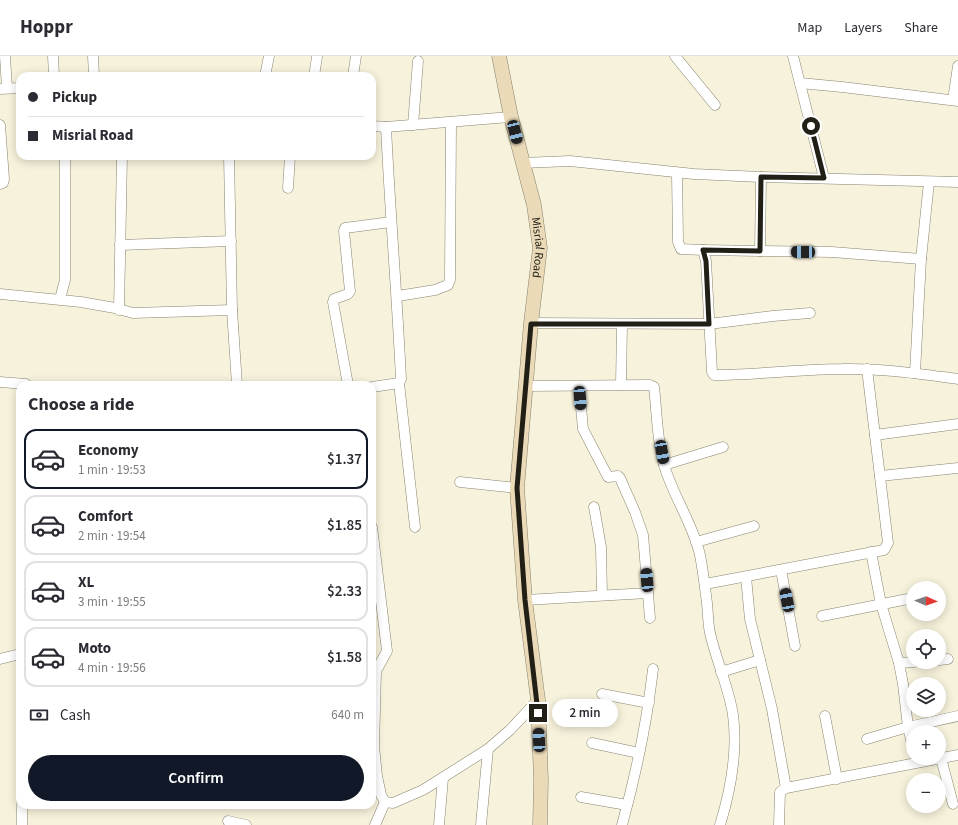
<!DOCTYPE html>
<meta charset="utf-8">
<style>
body{margin:0;font-family:"Source Sans 3",sans-serif;background:#f2f2f3;color:#2b2b33;height:100vh;display:flex;flex-direction:column;font-size:15px;white-space:nowrap}
*{box-sizing:border-box;margin:0}
p{font-size:13px;color:#7c7c81}
.icon{flex:none;width:22px;height:22px;fill:none;stroke:currentColor;stroke-width:2;stroke-linecap:round;stroke-linejoin:round}
.map{position:relative;flex:1;overflow:hidden}
.sheet{position:absolute;left:16px;top:325px;width:360px;height:428px;display:flex;flex-direction:column;background:#fff;border-radius:12px;box-shadow:0 2px 10px #0003}
.sheet>*{flex:none}
.guide{position:absolute;left:16px;top:16px;width:360px;height:88px;border-radius:12px;box-shadow:0 2px 10px #0003;display:grid;align-content:center;height:88px;padding:0 12px;background:#fff}
.needle{width:26px;rotate:92deg}
.tools{position:absolute;left:906px;top:525px;display:grid;gap:8px}
.tools a{display:grid;place-items:center;width:40px;height:40px;border-radius:50%;background:#fff;box-shadow:0 2px 10px #0003;font-size:20px}
.end{position:absolute;width:18px;height:18px;margin:-9px;border:5px solid #211f16;background:#fff;box-shadow:0 0 0 2px #fff}
.from{border-radius:50%}
.bubble{position:absolute;height:28px;border-radius:14px;background:#fff;box-shadow:0 2px 10px #0003;font-size:13px;font-weight:600;line-height:28px;text-align:center}
.car{position:absolute;width:12px;height:24px;margin:-12px -6px;border-radius:5px;box-shadow:0 0 3px 1px #0007;background:linear-gradient(#222 24%,#8ab4d8 0 40%,#222 0 76%,#8ab4d8 0 86%,#222 0)}
.guide b{display:flex;align-items:center;gap:14px;height:38px;font-size:15px}
.guide b+b{border-top:1px solid #e1e1e2}
.guide i{width:10px;height:10px;background:#2b2b33}
ul{padding:0;list-style:none}
li{display:flex;align-items:center;gap:12px;height:60px;margin:0 8px 6px;padding:0 4px;border:2px solid #e1e1e2;border-radius:12px}
li div{flex:1}
li b{display:block;font-size:15px}
li em{font-style:normal;font-weight:600}
li.active{border-color:#111827}
li>.icon{width:36px;height:36px;stroke-width:1.5}
h2{padding:0 12px;font-size:18px;line-height:48px}
.pay{display:flex;align-items:center;gap:10px;height:44px;padding:0 12px;font-size:15px}
.pay p{margin-inline-start:auto}
.action{display:flex;gap:8px;margin-top:auto;padding:8px 12px}
.action a{flex:1;height:46px;border-radius:24px;background:#111827;color:#fff;font-size:16px;font-weight:600;line-height:46px;text-align:center}
header{display:flex;align-items:center;gap:24px;box-sizing:border-box;height:56px;padding:0 20px;background:#fff;border-bottom:1px solid #e1e1e2}
header strong{font-size:19px}
nav{display:flex;gap:22px;margin-inline-start:auto;font-size:14px}
.map>svg:first-child{display:block}
.lines{fill:none;stroke-linecap:round;stroke-linejoin:round}
.street-casing{stroke:#88836f;stroke-width:11}
.secondary-casing{stroke:#88836f;stroke-width:15}
.street{stroke:#fff;stroke-width:10}
.secondary{stroke:#eadab8;stroke-width:14}
.route{stroke:#211f16;stroke-width:5}
.labels{text-anchor:middle;stroke-width:3;stroke-linejoin:round;paint-order:stroke}
.street-label{font-size:12px;fill:#211f16;stroke:#fff}
</style>
<header>
<strong>Hoppr</strong>
<nav><a>Map</a><a>Layers</a><a>Share</a></nav>
</header>
<div class="map">
<svg width="958" height="769" viewBox="0 0 958 769">
<rect width="100%" height="100%" fill="#f7f2db"/>
<g class="lines">
<!-- street casing -->
<g class="street-casing">
<g id="street">
<polyline points="5,0 7,32"/>
<polyline points="53,0 54,20"/>
<polyline points="93,0 94,20"/>
<polyline points="675,0 715,49"/>
<polyline points="793,0 824,122"/>
<polyline points="265,20 269,0"/>
<polyline points="314,20 317,1"/>
<polyline points="353,20 356,0"/>
<polyline points="800,27 842,31 958,45"/>
<polyline points="0,33 20,32"/>
<polyline points="953,44 958,10"/>
<polyline points="0,69 4,123 3,127 0,128"/>
<polyline points="413,69 418,5"/>
<polyline points="372,70 386,71 511,61"/>
<polyline points="229,100 232,254 237,329"/>
<polyline points="522,107 570,105 694,118 761,121 958,126"/>
<path d="M677,117L678,186L681,193L703,194L706,205L712,316L714,319C757,319 800,313 842,313C881,312 920,318 958,323"/>
<polyline points="288,132 290,100"/>
<polyline points="120,189 231,185"/>
<polyline points="703,194 760,195 761,121"/>
<polyline points="760,195 832,196 921,203"/>
<polyline points="0,238 81,246 115,252 133,257 232,254"/>
<polyline points="398,240 435,234 448,229 450,224 451,66"/>
<polyline points="60,243 65,224 65,100"/>
<polyline points="119,254 122,100"/>
<polyline points="531,267 709,268 773,260 810,257"/>
<polyline points="915,317 921,203 929,126"/>
<polyline points="0,326 26,328"/>
<polyline points="399,327 415,471"/>
<polyline points="348,329 333,246 334,243 348,238 350,235 344,175 345,172 391,166"/>
<polyline points="621,329 622,268"/>
<path d="M526,330L650,329L654,331C657,357 657,385 664,409C673,440 693,468 700,499C703,515 705,531 707,547C708,557 708,568 710,577C716,604 729,632 733,659C738,696 731,733 720,769"/>
<polyline points="579,330 583,373 608,421 618,420 620,422 635,456 643,479 650,562"/>
<path d="M372,331L399,327L401,323C397,239 390,155 386,71"/>
<polyline points="875,379 958,368"/>
<polyline points="664,409 723,391"/>
<polyline points="880,420 958,412"/>
<polyline points="460,426 517,432"/>
<polyline points="594,451 601,491 602,539"/>
<polyline points="372,471 387,595 376,615 374,690 377,720 381,739 385,746 393,747 423,734 488,693 510,674 538,644"/>
<polyline points="696,486 754,470"/>
<polyline points="871,496 881,548 899,607 903,628 908,671 913,692"/>
<polyline points="781,514 795,590"/>
<polyline points="746,521 750,563 772,653 786,732"/>
<polyline points="705,528 884,494 888,487 867,313"/>
<polyline points="525,544 648,537"/>
<polyline points="822,560 913,542"/>
<polyline points="0,603 20,598"/>
<polyline points="939,604 948,603"/>
<polyline points="899,607 914,606"/>
<polyline points="721,616 760,604"/>
<polyline points="602,638 649,647"/>
<polyline points="825,660 837,723"/>
<polyline points="867,683 908,671 958,660"/>
<polyline points="592,687 639,697"/>
<polyline points="941,702 953,748"/>
<polyline points="581,741 627,749"/>
<polyline points="228,765 246,769"/>
<polyline points="22,769 22,749"/>
<polyline points="375,769 385,746"/>
<polyline points="439,769 443,722"/>
<polyline points="481,769 488,693"/>
<path d="M622,769C636,718 647,666 653,613"/>
<polyline points="779,769 780,736 786,732 958,699"/>
</g>
</g>
<!-- secondary casing -->
<g class="secondary-casing">
<g id="secondary">
<path id="s1" d="M499,0L511,61L534,149L540,192L531,267L517,432L525,544L538,644L541,724L540,769"/>
</g>
</g>
<!-- street -->
<use href="#street" class="street"/>
<!-- secondary -->
<use href="#secondary" class="secondary"/>
</g>
<g class="lines">
<!-- route -->
<polyline class="route" points="538,657 525,544 517,432 531,268 709,268 706,205 703,194 760,195 761,121 824,122 811,70"/>
</g>
<g class="labels">
<!-- street labels -->
<g class="street-label">
<text dy="4" stroke="none"><textPath href="#s1" startOffset="196">Misrial Road</textPath></text>
</g>
</g>
</svg>
<div class="tools">
<a><svg class="needle" viewBox="-14 -14 28 28"><path d="M0-13l5 13h-10z" fill="#e53935"/><path d="M0 13l5-13h-10z" fill="#7c7c81"/></svg></a>
<a><svg class="icon" aria-label="locate" viewBox="0 0 24 24"><circle cx="12" cy="12" r="6"/><path d="M12 2v4M12 18v4M2 12h4M18 12h4"/></svg></a>
<a><svg class="icon" aria-label="layers" viewBox="0 0 24 24"><path d="M12 4l9 5-9 5-9-5zM3 14l9 5 9-5"/></svg></a>
<a>+</a>
<a>−</a>
</div>
<i class="end from" style="left:811px;top:70px"></i>
<i class="end" style="left:538px;top:657px"></i>
<div class="bubble" style="left:552px;top:643px;width:66px">2 min</div>
<i class="car" style="left:515px;top:76px;rotate:166deg"></i>
<i class="car" style="left:803px;top:196px;rotate:271deg"></i>
<i class="car" style="left:580px;top:342px;rotate:176deg"></i>
<i class="car" style="left:662px;top:396px;rotate:170deg"></i>
<i class="car" style="left:647px;top:524px;rotate:355deg"></i>
<i class="car" style="left:787px;top:544px;rotate:349deg"></i>
<i class="car" style="left:539px;top:684px;rotate:357deg"></i>
<div class="guide">
<b><i class="from"></i>Pickup</b>
<b><i></i>Misrial Road</b>
</div>
<section class="sheet">
<h2>Choose a ride</h2>
<ul>
<li class="active"><svg class="icon" aria-label="car" viewBox="0 0 24 24"><path d="M5 17H2v-5l4-1 3-4h7l3 4 3 1v5h-3M9 17h6M6 11h13"/><circle cx="7" cy="17" r="2"/><circle cx="17" cy="17" r="2"/></svg><div><b>Economy</b><p>1 min · 19:53</p></div><em>$1.37</em></li>
<li><svg class="icon" aria-label="car" viewBox="0 0 24 24"><path d="M5 17H2v-5l4-1 3-4h7l3 4 3 1v5h-3M9 17h6M6 11h13"/><circle cx="7" cy="17" r="2"/><circle cx="17" cy="17" r="2"/></svg><div><b>Comfort</b><p>2 min · 19:54</p></div><em>$1.85</em></li>
<li><svg class="icon" aria-label="car" viewBox="0 0 24 24"><path d="M5 17H2v-5l4-1 3-4h7l3 4 3 1v5h-3M9 17h6M6 11h13"/><circle cx="7" cy="17" r="2"/><circle cx="17" cy="17" r="2"/></svg><div><b>XL</b><p>3 min · 19:55</p></div><em>$2.33</em></li>
<li><svg class="icon" aria-label="car" viewBox="0 0 24 24"><path d="M5 17H2v-5l4-1 3-4h7l3 4 3 1v5h-3M9 17h6M6 11h13"/><circle cx="7" cy="17" r="2"/><circle cx="17" cy="17" r="2"/></svg><div><b>Moto</b><p>4 min · 19:56</p></div><em>$1.58</em></li>
</ul>
<div class="pay"><svg class="icon" aria-label="cash" viewBox="0 0 24 24"><path d="M3 7h18v10H3z"/><circle cx="12" cy="12" r="2"/></svg>Cash<p>640 m</p></div>
<div class="action"><a>Confirm</a></div>
</section>
</div>
